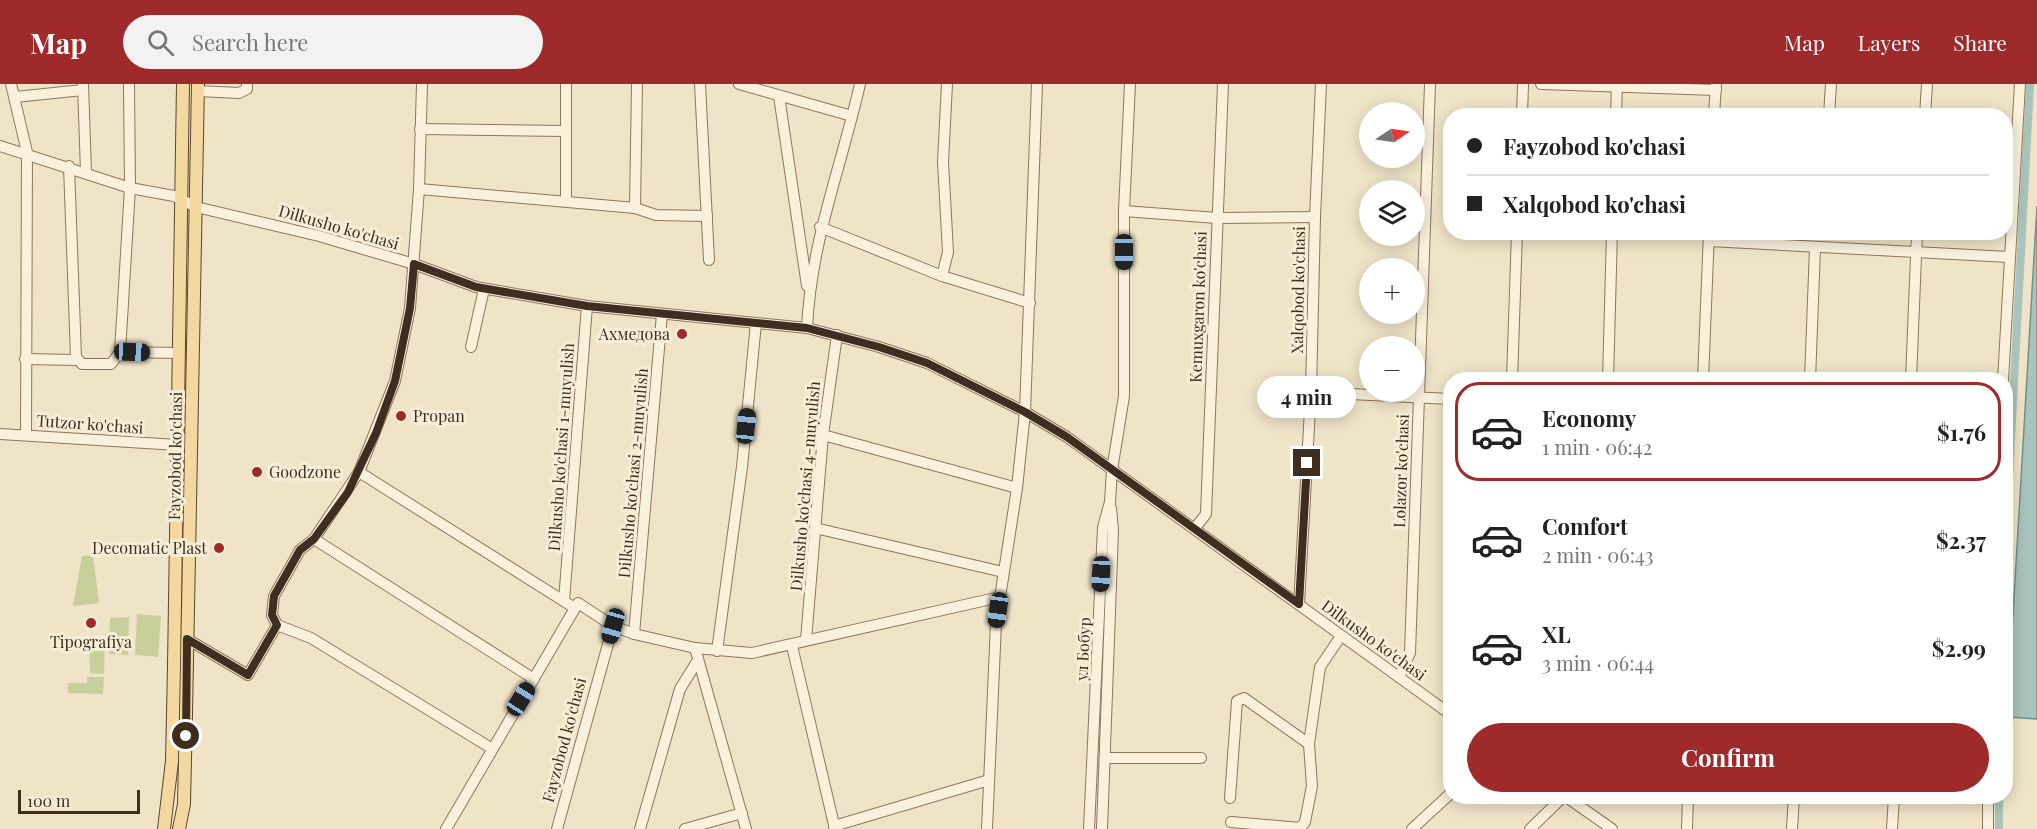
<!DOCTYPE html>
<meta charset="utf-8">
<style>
body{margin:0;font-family:"Playfair Display",serif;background:#f2f2f2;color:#222;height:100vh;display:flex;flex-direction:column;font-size:22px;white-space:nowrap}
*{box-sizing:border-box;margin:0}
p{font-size:20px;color:#767676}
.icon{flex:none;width:33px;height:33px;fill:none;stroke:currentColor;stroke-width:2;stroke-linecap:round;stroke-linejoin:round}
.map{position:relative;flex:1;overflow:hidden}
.sheet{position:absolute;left:1443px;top:288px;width:570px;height:432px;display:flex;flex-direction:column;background:#fff;border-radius:24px;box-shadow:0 3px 15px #0003}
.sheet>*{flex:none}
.guide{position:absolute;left:1443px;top:24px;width:570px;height:132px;border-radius:24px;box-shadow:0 3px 15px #0003;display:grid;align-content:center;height:132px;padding:0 24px;background:#fff}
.needle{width:39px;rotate:77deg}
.buttons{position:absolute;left:1359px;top:18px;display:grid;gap:12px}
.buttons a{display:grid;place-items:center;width:66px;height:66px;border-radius:50%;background:#fff;box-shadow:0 3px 15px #0003;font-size:30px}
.scale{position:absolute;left:18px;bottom:15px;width:122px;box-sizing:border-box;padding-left:6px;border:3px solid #3d2e20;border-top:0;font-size:16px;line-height:21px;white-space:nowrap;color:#3d2e20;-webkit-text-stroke:4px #f7eed8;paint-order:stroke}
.end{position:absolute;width:27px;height:27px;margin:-14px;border:8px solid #3d2e20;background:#fff;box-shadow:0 0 0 3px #fff}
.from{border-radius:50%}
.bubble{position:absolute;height:42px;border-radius:21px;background:#fff;box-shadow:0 3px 15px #0003;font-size:20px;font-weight:700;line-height:42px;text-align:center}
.car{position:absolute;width:18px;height:36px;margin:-18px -9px;border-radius:8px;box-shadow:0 0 4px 2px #0007;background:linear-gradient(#222 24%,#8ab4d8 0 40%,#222 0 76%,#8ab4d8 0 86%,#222 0)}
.guide b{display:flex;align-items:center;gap:21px;height:57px;font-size:22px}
.guide b+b{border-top:2px solid #e0e0e0}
.guide i{width:15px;height:15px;background:#222}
ul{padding:10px 0 0;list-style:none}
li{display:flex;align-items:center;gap:18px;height:99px;margin:0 12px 9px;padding:0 12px;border:3px solid transparent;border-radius:24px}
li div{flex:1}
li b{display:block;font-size:22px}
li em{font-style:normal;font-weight:700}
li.selected{border-color:#9e2a2b}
li>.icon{width:54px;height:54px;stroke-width:1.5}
.action{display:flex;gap:12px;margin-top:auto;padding:12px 24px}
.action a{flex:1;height:69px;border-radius:36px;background:#9e2a2b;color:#fff;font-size:24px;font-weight:700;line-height:69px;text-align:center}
header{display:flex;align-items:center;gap:36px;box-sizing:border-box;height:84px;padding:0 30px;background:#9e2a2b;color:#fff}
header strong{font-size:28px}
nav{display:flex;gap:33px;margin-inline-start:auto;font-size:21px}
.search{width:420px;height:54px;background:#f2f2f2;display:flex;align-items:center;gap:15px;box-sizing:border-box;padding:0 21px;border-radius:33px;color:#767676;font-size:22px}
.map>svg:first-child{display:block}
.green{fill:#c9cf9b}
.water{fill:#a9c4bc;stroke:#6f938a;stroke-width:1.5}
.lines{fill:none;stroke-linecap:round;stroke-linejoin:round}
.canal{stroke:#a9c4bc;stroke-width:8}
.minor-casing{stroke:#8d765c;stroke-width:12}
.major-casing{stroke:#5b4430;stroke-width:14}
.minor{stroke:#faf1dc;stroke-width:10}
.major{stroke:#f3d9a0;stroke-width:12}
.route{stroke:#3d2e20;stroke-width:8}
.poi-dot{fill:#9e2a2b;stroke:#f7eed8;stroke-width:2}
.labels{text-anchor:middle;stroke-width:6;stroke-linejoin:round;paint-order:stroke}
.street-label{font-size:16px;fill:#3d2e20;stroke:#f7eed8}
.poi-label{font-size:16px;fill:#3d2e20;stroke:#f7eed8;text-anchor:end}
</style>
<header>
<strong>Map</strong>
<div class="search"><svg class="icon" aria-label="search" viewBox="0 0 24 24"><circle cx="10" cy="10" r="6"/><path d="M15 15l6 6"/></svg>Search here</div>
<nav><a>Map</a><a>Layers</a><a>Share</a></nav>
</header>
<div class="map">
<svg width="2037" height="745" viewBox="0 0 2037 745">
<rect width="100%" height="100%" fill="#f0e4c8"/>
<!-- green -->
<g class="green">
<polygon points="93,471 99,519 73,522 82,472"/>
<polygon points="137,530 161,532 158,573 135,571"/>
<polygon points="129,533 128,571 109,570 110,534"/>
<polygon points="105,556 104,590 90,589 89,559"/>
<polygon points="87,593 104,593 103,610 68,609 68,599 87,599"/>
</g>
<!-- water -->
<polygon class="water" points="2037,122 2037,635 2007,633"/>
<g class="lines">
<!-- canal -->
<g class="canal">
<polyline points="2006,448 2030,0"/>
<polyline points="1999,745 1999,712"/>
</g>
<!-- minor casing -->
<g class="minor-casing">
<g id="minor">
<polyline points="11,0 27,68 26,351"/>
<polyline points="83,0 86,88"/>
<polyline points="566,0 566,117"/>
<polyline points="700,0 709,176"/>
<polyline points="739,0 852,32"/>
<polyline points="1541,0 1716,6"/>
<polyline points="198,7 239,9 247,5 247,0"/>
<polyline points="779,12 807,202"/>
<polyline points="15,13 83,6"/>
<polyline points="1522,32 1523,0"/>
<polyline points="1616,32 1617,0"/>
<polyline points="1714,32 1716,0"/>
<polyline points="1829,32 1831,0"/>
<polyline points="1925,32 1927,0"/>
<polyline points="420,45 565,47"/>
<polyline points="0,62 130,104 174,112 196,123 319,152 414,180 476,203 587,222 807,244 879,263 927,279 1025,328 1067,353 1450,630"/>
<polyline points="69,82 76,273 82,280 111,280 120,268 130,104 129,0"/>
<polyline points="419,105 635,124 656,131 707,132"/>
<polyline points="635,124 637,0"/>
<polyline points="1124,127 1217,134 1315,133"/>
<polyline points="820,143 942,192 1030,219"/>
<polyline points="1709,157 2009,173"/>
<polyline points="942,192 948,168 943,78 947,0"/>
<path d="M807,244C811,157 841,84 860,0"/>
<polyline points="471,263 484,205"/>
<polyline points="120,268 178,269"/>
<polyline points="25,275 77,276"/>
<polyline points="1512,296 1517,148"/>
<polyline points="1608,296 1612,148"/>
<polyline points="1703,296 1709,148"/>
<polyline points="1810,296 1815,164"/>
<polyline points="1911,296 1917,148"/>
<polyline points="2003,296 2020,0"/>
<polyline points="1311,308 1450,315"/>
<polyline points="0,350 178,361"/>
<polyline points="823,351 1017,404"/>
<polyline points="359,388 570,521"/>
<polyline points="815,444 1003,488"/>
<polyline points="1195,444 1206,430 1223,0"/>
<polyline points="314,455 534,595"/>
<polyline points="564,517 587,222"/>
<polyline points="1299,520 1311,308 1315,133 1321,0"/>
<polyline points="277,541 311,554 491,664"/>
<polyline points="634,550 662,230"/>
<polyline points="187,555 248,591 277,541 272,531 274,512 300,466 314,455 359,388 395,297 410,224 419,105 422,0"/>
<polyline points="806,556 823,351 837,251"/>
<polyline points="792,562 835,745"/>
<polyline points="695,564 746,745"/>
<polyline points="717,567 742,383 756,239"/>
<polyline points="1399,593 1410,569 1430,0"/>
<polyline points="1105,674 1201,674"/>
<polyline points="1565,712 1612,745"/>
<polyline points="1988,712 1988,745"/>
<polyline points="1230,714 1237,617 1244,614 1309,660"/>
<polyline points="1231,738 1300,744 1305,738 1312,702 1309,660 1320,583 1341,552"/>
<polyline points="834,742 989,696"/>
<polyline points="446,745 578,519 613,542 634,550 695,564 752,569 1000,513"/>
<polyline points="557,745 613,542"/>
<polyline points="640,745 680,605 698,576"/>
<polyline points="685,745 742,729"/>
<polyline points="987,745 996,539 1017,404 1025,328 1037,0"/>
<polyline points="1089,745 1103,443 1110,418 1112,386 1124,312 1124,127 1130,0"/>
<polyline points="1102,745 1113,446 1111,424"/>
<polyline points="1412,745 1450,710"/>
<polyline points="1530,745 1564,712"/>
<polyline points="1687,745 1688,712"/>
<polyline points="1792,745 1794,712"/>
<polyline points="1892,745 1894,712"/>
</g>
</g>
<!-- major casing -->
<g class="major-casing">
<g id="major">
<polyline points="164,745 172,677 174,582 183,0"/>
<polyline points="179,745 184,720 186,629 198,0"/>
</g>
</g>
<!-- minor -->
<use href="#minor" class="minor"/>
<!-- major -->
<use href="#major" class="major"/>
</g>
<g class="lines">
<!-- route -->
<polyline class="route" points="186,652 187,555 248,591 277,541 272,531 274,512 300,466 314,455 348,408 376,349 395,297 410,224 414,180 476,203 587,222 807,244 879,263 927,279 1025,328 1067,353 1299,520 1307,379"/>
</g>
<!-- markers -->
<g class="poi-dot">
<circle cx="682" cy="250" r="6"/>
<circle cx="401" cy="332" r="6"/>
<circle cx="257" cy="388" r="6"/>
<circle cx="219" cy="464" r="6"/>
<circle cx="91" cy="539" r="6"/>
</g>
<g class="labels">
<!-- street labels -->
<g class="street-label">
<text transform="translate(339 143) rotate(16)" y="6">Dilkusho ko'chasi</text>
<text transform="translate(1298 206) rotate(-89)" y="6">Xalqobod ko'chasi</text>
<text transform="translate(1198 223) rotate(-88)" y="6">Kemuxgaron ko'chasi</text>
<text transform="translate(90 340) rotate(4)" y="6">Tutzor ko'chasi</text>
<text transform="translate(561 363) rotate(-86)" y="6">Dilkusho ko'chasi 1-muyulish</text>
<text transform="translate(175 372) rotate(-89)" y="6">Fayzobod ko'chasi</text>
<text transform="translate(1401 387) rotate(-88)" y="6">Lolazor ko'chasi</text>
<text transform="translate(633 389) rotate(-85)" y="6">Dilkusho ko'chasi 2-muyulish</text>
<text transform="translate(805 402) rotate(-85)" y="6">Dilkusho ko'chasi 4-muyulish</text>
<text transform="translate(1374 556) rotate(36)" y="6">Dilkusho ko'chasi</text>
<text transform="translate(1083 565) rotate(-87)" y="6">ул Бобур</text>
<text transform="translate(564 656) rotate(-75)" y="6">Fayzobod ko'chasi</text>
</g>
<!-- poi labels -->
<g class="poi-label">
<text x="670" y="256">Ахмедова</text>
<text x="413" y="338" text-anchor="start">Propan</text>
<text x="269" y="394" text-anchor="start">Goodzone</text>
<text x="207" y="470">Decomatic Plast</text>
<text x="91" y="564" text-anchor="middle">Tipografiya</text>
</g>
</g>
</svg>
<div class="buttons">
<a><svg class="needle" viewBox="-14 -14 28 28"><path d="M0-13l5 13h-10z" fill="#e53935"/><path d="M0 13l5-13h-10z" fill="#767676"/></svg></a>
<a><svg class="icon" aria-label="layers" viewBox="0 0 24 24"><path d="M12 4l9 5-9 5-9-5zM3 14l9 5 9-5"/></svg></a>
<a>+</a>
<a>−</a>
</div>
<div class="scale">100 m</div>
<i class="end from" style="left:186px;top:652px"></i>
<i class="end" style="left:1307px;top:379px"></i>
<div class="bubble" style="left:1257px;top:292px;width:99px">4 min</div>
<i class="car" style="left:1124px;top:168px;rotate:180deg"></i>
<i class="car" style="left:132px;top:268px;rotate:92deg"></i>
<i class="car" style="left:746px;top:342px;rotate:6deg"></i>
<i class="car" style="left:1101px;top:490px;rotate:183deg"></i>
<i class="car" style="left:998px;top:526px;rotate:188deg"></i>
<i class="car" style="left:613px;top:542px;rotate:196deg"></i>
<i class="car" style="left:521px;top:615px;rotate:32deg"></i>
<div class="guide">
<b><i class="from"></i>Fayzobod ko'chasi</b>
<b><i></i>Xalqobod ko'chasi</b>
</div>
<section class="sheet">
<ul>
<li class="selected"><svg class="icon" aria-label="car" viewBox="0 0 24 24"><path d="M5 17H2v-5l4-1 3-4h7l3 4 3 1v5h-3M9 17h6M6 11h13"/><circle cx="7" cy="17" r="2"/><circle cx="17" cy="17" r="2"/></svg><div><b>Economy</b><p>1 min · 06:42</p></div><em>$1.76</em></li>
<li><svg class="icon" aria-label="car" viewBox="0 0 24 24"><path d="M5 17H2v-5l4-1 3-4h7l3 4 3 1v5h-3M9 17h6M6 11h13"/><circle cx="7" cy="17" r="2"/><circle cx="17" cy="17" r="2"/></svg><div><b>Comfort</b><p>2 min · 06:43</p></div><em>$2.37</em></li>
<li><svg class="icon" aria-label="car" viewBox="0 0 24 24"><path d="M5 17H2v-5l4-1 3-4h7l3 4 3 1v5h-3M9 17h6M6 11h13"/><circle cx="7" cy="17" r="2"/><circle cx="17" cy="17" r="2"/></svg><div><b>XL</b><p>3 min · 06:44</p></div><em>$2.99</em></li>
</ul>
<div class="action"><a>Confirm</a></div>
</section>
</div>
